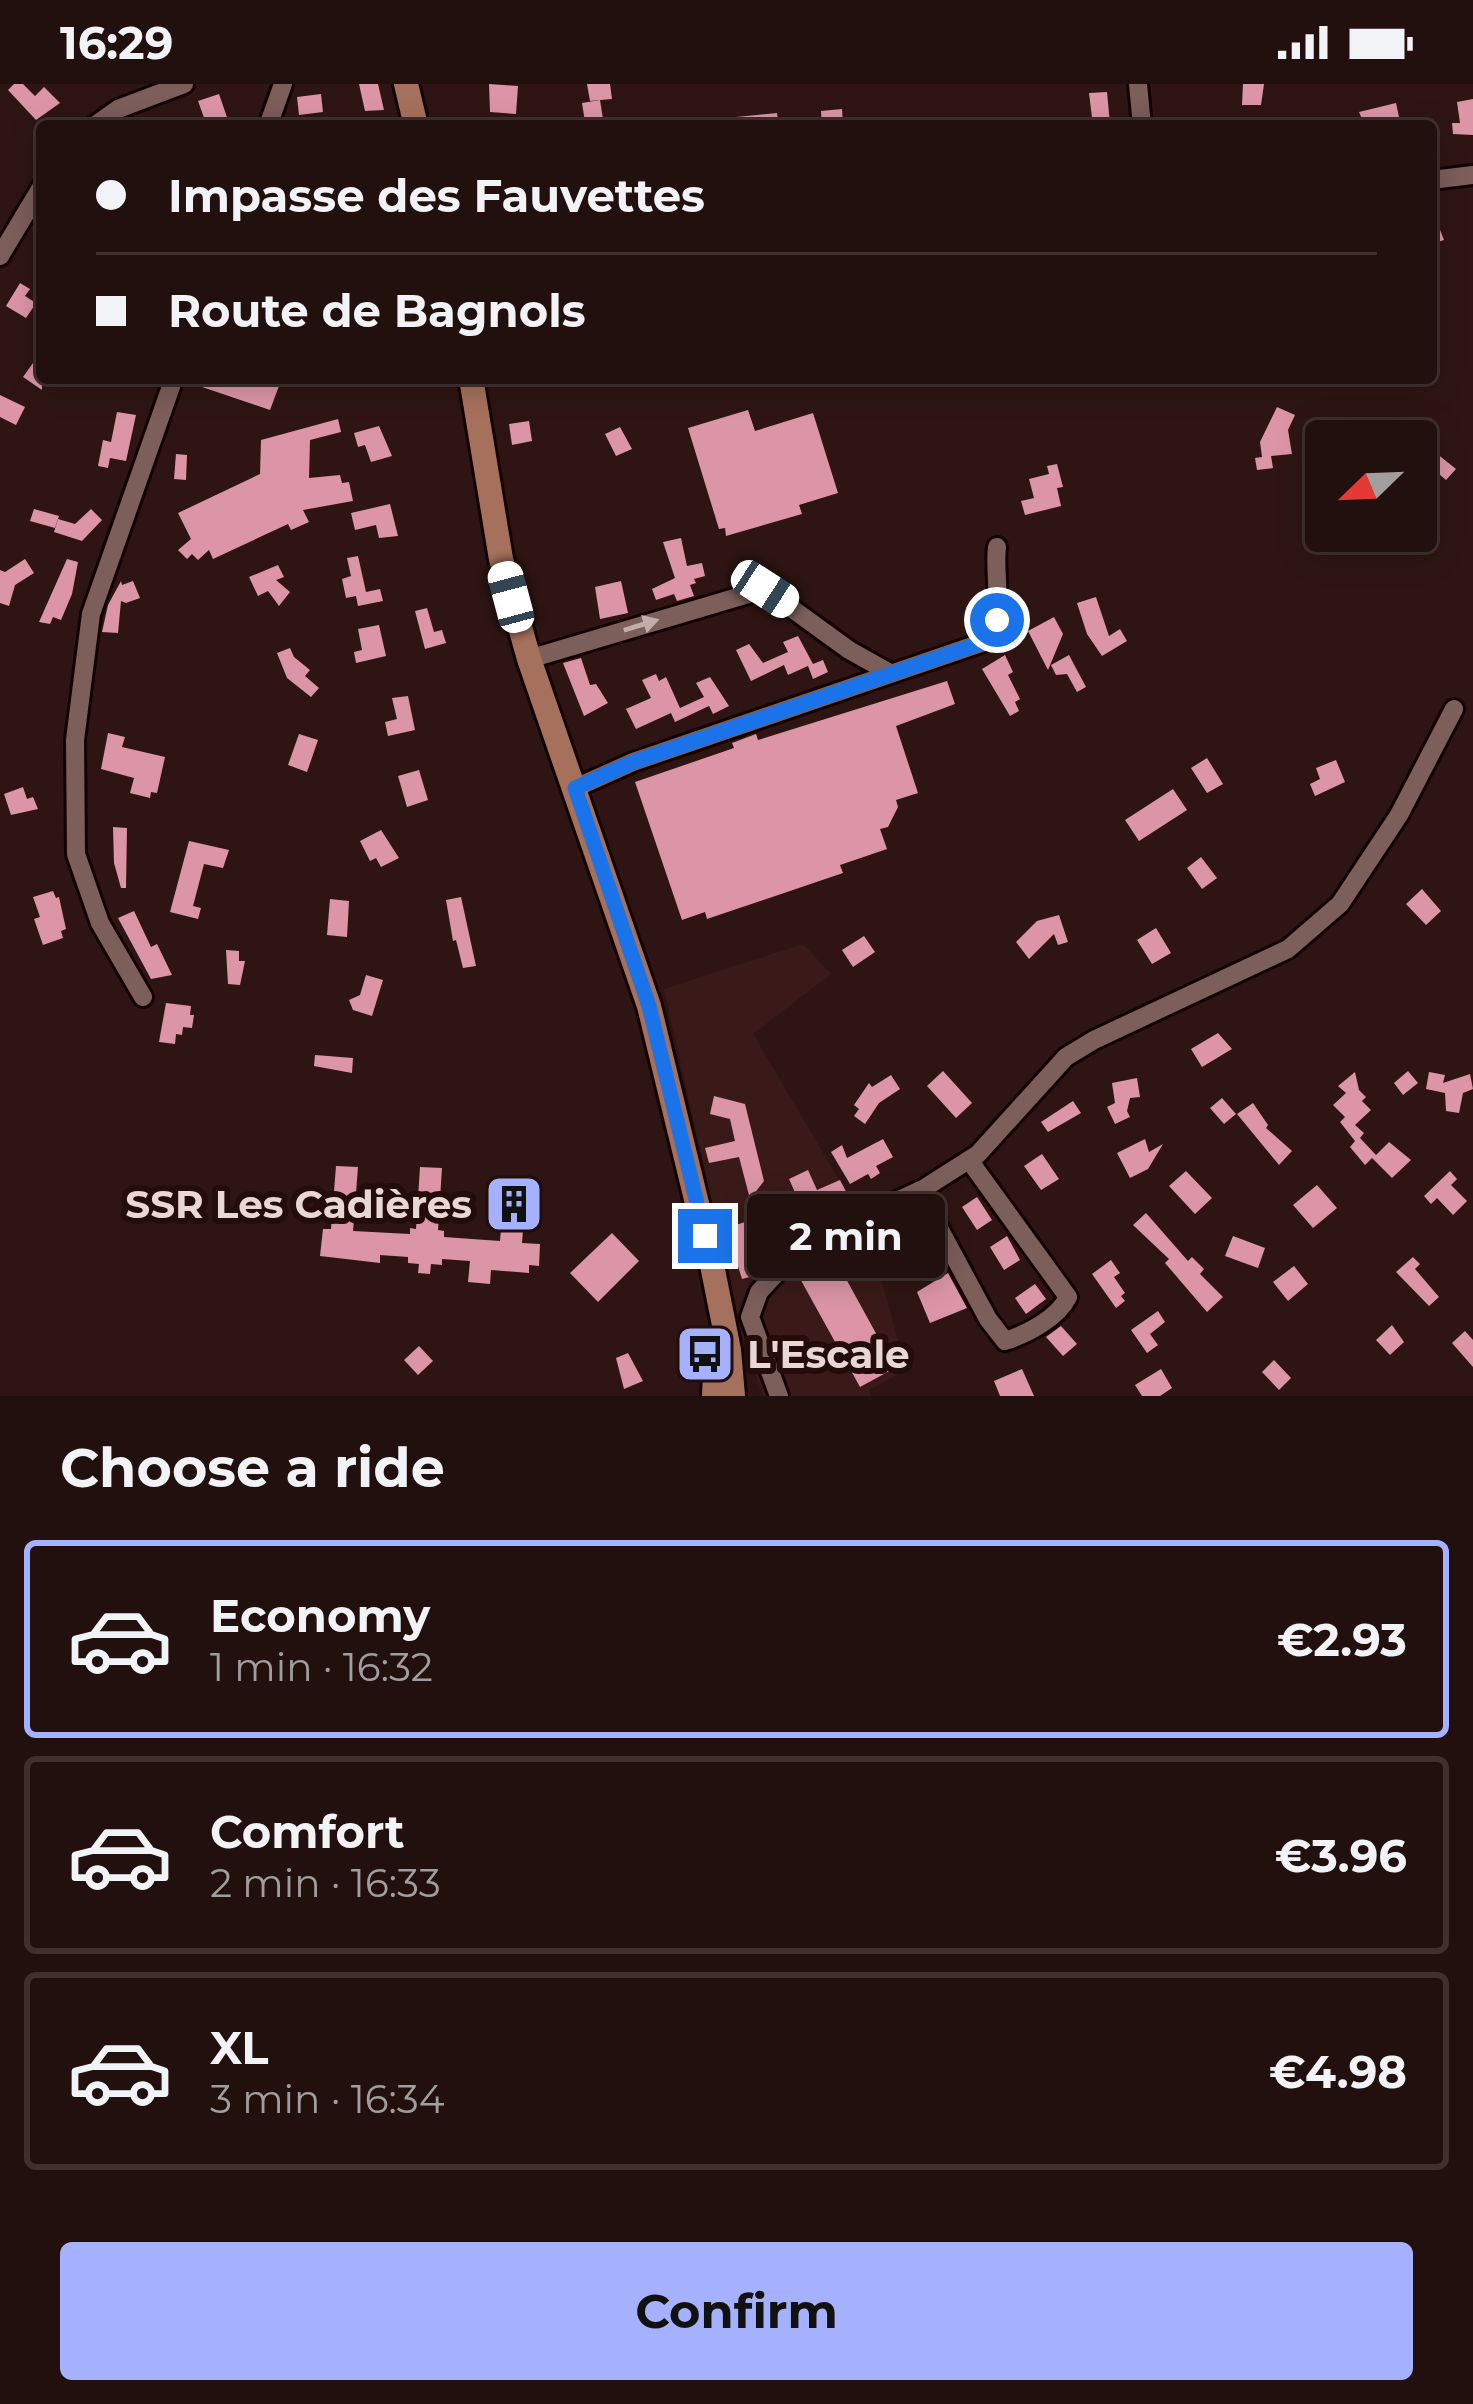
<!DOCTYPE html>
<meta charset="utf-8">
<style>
body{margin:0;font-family:Montserrat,sans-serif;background:#2e1e1c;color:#f1f3f6;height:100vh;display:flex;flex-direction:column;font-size:45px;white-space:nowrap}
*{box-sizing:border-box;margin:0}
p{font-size:39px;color:#a29d9e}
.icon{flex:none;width:66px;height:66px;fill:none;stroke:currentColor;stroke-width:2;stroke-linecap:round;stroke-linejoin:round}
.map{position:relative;height:1312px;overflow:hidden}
.panel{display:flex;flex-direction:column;background:#22100e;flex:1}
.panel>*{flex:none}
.hud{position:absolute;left:36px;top:36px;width:1401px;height:264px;border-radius:12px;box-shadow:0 6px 30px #0003,0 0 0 3px #3f302e;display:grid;align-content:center;height:264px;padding:0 60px;background:#22100e}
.needle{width:78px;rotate:247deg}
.tools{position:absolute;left:1305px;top:336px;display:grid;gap:24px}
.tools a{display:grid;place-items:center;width:132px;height:132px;border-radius:12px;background:#22100e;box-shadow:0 6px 30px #0003,0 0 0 3px #3f302e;font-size:60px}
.end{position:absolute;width:54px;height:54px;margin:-27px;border:15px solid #1a73e8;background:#fff;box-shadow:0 0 0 6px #fff}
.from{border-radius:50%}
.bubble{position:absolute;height:84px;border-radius:12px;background:#22100e;box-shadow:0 6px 30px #0003,0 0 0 3px #3f302e;font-size:39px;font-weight:700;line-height:84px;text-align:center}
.car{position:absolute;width:36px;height:72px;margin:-36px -18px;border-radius:15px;box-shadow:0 0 9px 3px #0007;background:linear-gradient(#fff 24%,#345 0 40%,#fff 0 76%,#345 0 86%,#fff 0)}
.hud b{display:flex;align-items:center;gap:42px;height:114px;font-size:45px}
.hud b+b{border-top:3px solid #3f302e}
.hud i{width:30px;height:30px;background:#f1f3f6}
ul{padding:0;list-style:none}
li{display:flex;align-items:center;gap:36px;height:198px;margin:0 24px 18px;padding:0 36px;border:6px solid #3f302e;border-radius:12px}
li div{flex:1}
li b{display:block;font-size:45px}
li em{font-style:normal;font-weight:700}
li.active{border-color:#a5b1fc}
li>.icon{width:108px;height:108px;stroke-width:1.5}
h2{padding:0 60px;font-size:54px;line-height:144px}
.action{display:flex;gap:24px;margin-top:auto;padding:24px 60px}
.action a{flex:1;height:138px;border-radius:12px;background:#a5b1fc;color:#111;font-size:48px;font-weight:700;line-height:138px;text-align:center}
.status{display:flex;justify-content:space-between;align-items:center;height:84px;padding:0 60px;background:#22100e;direction:ltr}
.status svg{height:33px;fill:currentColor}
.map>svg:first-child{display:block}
.built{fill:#3a1a18}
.building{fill:#dc95a7}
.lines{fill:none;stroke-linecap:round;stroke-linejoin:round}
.minor-casing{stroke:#140202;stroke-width:24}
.major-casing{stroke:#140202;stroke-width:30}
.minor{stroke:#7c5e5b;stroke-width:18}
.major{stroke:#a6715c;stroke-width:24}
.oneway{fill:#c3adaa}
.route{stroke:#1a73e8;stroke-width:15}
.labels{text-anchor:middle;stroke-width:12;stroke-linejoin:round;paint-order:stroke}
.poi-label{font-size:39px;font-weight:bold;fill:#e9d7d5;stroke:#230c0a;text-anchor:end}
</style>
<div class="status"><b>16:29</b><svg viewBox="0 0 49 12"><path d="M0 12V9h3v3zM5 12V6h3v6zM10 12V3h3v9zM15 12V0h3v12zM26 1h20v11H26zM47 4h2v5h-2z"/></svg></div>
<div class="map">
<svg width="1473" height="1312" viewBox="0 0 1473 1312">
<rect width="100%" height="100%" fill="#2e1513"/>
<!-- built -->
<polygon class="built" points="803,860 831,890 753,950 868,1145 906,1286 869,1306 871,1312 763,1312 742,1253 664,905"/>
<!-- building -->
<g class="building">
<polygon points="14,0 23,0 35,12 44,3 60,19 36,36 8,6"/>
<polygon points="359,0 378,0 384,26 365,27"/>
<polygon points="489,0 518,2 516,30 490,28"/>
<polygon points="587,0 610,0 612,15 590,17"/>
<polygon points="1243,0 1264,0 1261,21 1242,21"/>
<polygon points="1107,8 1110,40 1093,42 1089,9"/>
<polygon points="219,10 228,36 207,42 198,17"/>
<polygon points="321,10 323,28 299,31 297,13"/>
<polygon points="1473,15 1473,51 1453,50 1452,39 1460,39 1457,18"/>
<polygon points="600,16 603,35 585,38 582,19"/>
<polygon points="1396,19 1401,42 1383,42 1381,37 1365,42 1359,28"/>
<polygon points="842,25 843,42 822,42 821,27"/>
<polygon points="777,29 779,42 726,42 726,34"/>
<polygon points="1431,123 1444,156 1431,160"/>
<polygon points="20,199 30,205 25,212 36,219 26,234 6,222"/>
<polygon points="33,279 42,285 42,306 23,293"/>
<polygon points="205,294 282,294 270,326 202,303"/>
<polygon points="0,311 25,323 16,341 0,333"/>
<polygon points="1277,323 1295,331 1288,346 1292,370 1271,372 1273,384 1257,386 1255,374 1262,373 1260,358"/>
<polygon points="748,326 755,347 813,329 838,409 799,421 802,430 726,452 725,444 719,445 688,344"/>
<polygon points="117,328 136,331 126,377 110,374 108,384 98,382 103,356 111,358"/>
<polygon points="338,335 341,348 310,356 309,394 340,391 342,399 349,398 353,417 303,426 309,438 291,446 288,440 213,475 209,466 198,476 192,470 187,475 178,466 191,455 178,429 260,390 261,356"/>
<polygon points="529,337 532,357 512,361 509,340"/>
<polygon points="379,342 392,372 371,378 365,361 358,363 354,349"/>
<polygon points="620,343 632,365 616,372 605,350"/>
<polygon points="1426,361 1456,385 1446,396 1440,391 1432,401 1420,392 1429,382 1417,372"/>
<polygon points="176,370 187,371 186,396 174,395"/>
<polygon points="1057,380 1063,403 1057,404 1061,422 1025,431 1021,417 1034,414 1029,395 1049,390 1047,382"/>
<polygon points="390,420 398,452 379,454 376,441 355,446 351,429"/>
<polygon points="34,425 59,432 55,444 30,437"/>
<polygon points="91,425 102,436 82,457 54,448 58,435 75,440"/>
<polygon points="681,454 687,482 702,479 705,492 694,495 696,499 690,501 694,512 677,517 674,510 656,516 652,505 675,494 663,458"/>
<polygon points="358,472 366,508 380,505 383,517 358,522 356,512 346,514 342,495 351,492 347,474"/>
<polygon points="25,475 34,489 15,501 9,522 0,519 0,486 5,488"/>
<polygon points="67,475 78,478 72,510 61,536 53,533 50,540 39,538"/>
<polygon points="278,481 284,493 276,496 290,508 279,522 268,507 258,512 249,493"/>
<polygon points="121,497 122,501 133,497 140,514 126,519 121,517 118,549 102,548 108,521"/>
<polygon points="621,497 628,529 600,535 595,503"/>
<polygon points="1096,513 1109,552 1120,545 1127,557 1102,572 1087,550 1077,519"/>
<polygon points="427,524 434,548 442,546 446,559 425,565 415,527"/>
<polygon points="1054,533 1063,550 1048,586 1028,547"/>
<polygon points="379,541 386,572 356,579 354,568 362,566 358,545"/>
<polygon points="798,552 813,580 823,576 828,588 813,595 808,582 788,591 784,581 751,597 736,566 749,560 763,579 788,568 783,558"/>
<polygon points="290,564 294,573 310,586 305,592 319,604 311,613 287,594 277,569"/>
<polygon points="1005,571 1013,588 1008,591 1020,615 1015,618 1019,627 1010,632 982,585"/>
<polygon points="1069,571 1086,603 1077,608 1067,590 1056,591 1051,581"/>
<polygon points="581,574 590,601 596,600 608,619 584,632 563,579"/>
<polygon points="656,590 659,597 666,593 680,624 704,613 696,599 710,593 729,622 713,630 709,622 675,638 671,629 636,645 626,625 651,614 642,596"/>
<polygon points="947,597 955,620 896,642 918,709 896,716 898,723 888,743 880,745 887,765 840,781 843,789 707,835 705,828 682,836 635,698 734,664 732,659 756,650 758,656"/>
<polygon points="408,612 415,646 388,652 385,638 397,635 392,614"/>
<polygon points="108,649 125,653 122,663 165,673 157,709 151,708 150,714 130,709 134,694 101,685"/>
<polygon points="299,650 318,656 307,688 288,681"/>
<polygon points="1207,674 1223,700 1207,709 1191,684"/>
<polygon points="1336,676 1345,698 1315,712 1310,700 1320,695 1316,684"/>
<polygon points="419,686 428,716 407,723 398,692"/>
<polygon points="23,703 27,715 33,713 38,725 11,731 4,710"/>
<polygon points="1173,705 1187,726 1139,757 1125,736"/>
<polygon points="113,743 127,744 126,804 121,804 114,779"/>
<polygon points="381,746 399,774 381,783 376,774 370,777 360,757"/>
<polygon points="189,757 229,766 223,784 204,780 193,822 201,824 198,835 170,828"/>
<polygon points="1201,773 1217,794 1202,805 1187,784"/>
<polygon points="1422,805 1441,827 1426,841 1406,820"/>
<polygon points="53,807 56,814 59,813 66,845 61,847 63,854 43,861 34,835 40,833 33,813"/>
<polygon points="461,813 476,882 463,884 456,856 453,857 446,816"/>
<polygon points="330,815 349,817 347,853 327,851"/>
<polygon points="134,827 151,863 157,860 172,891 151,895 118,834"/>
<polygon points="1059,831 1068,858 1058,861 1054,850 1029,875 1016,858 1037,837"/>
<polygon points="1156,844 1171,869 1152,880 1137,856"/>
<polygon points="864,852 875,868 853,883 842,866"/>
<polygon points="226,866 239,867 239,877 245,877 240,901 228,900"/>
<polygon points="366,891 383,896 372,932 353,926 349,916 360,911"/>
<polygon points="166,919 191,922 190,931 194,931 192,944 183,943 182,951 176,950 175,960 159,958"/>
<polygon points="1218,949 1232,965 1202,983 1191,965"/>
<polygon points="315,971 353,974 352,989 314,982"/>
<polygon points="943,987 972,1019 956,1034 927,1002"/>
<polygon points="1408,987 1418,999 1403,1011 1394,999"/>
<polygon points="1355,988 1359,1006 1366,1013 1362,1017 1371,1026 1355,1041 1364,1049 1360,1054 1376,1071 1389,1058 1411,1076 1392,1094 1372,1074 1365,1081 1350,1063 1355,1057 1340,1038 1345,1033 1333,1021 1346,1009 1338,1002"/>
<polygon points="1429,988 1445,991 1443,999 1470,990 1473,1005 1463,1009 1459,1029 1446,1027 1445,1009 1426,1005"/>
<polygon points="891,991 900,1005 879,1019 865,1040 854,1032 859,1025 854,1021 869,999 872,1003"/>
<polygon points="1137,994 1140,1013 1130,1014 1127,1027 1130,1033 1115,1040 1107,1023 1115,1019 1112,999"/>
<polygon points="714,1012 745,1020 764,1097 750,1115 739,1073 709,1079 705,1064 735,1057 730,1035 710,1030"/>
<polygon points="1222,1014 1236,1030 1224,1040 1210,1024"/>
<polygon points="1073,1017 1081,1029 1048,1048 1041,1038"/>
<polygon points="1253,1019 1268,1041 1266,1044 1292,1067 1279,1081 1237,1030"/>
<polygon points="883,1055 893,1073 876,1082 880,1089 871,1095 868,1090 850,1100 831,1068 842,1061 847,1074"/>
<polygon points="1145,1055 1149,1068 1163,1060 1148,1085 1130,1094 1117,1069"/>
<polygon points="1042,1070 1059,1095 1041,1106 1024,1082"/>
<polygon points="336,1082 358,1083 353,1147 410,1150 410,1144 416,1145 420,1083 442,1084 438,1146 444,1147 444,1153 500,1157 505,1094 527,1095 522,1159 540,1160 539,1182 529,1181 529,1189 491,1186 490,1200 468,1198 470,1177 442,1175 442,1181 431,1180 430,1190 418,1189 419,1180 408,1179 408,1173 380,1171 380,1179 320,1172 323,1145 331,1145"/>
<polygon points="808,1086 817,1106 840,1096 853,1121 810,1142 789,1095"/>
<polygon points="1186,1087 1212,1114 1195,1130 1169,1102"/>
<polygon points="1450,1087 1457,1095 1451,1101 1467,1117 1453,1131 1437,1114 1431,1120 1424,1112"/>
<polygon points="1317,1101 1337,1124 1313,1144 1293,1121"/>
<polygon points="977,1113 992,1136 977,1146 962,1123"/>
<polygon points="777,1118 785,1143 783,1160 776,1170 758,1174 761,1185 757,1191 742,1195 726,1144 758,1134 755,1125"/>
<polygon points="1146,1129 1188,1177 1192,1173 1204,1185 1200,1190 1223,1213 1207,1228 1165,1179 1169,1175 1133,1141"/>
<polygon points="612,1149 639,1177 598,1218 570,1189"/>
<polygon points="1007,1152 1020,1176 1004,1186 990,1163"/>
<polygon points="1233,1152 1265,1164 1258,1184 1225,1172"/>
<polygon points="856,1160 861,1170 839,1182 895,1284 860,1303 798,1191"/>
<polygon points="1413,1173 1420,1180 1415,1185 1439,1213 1429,1222 1396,1188"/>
<polygon points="1111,1176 1120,1189 1114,1193 1125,1209 1121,1212 1125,1217 1116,1224 1092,1190"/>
<polygon points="1294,1182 1308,1200 1288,1217 1273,1198"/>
<polygon points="948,1189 967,1224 930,1239 917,1208"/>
<polygon points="1035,1200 1046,1215 1026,1230 1015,1214"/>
<polygon points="1158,1227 1165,1238 1150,1250 1158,1261 1147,1269 1131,1246"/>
<polygon points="1392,1241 1404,1258 1390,1271 1376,1256"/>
<polygon points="1061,1242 1077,1260 1063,1272 1046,1253"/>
<polygon points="1465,1247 1473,1256 1473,1283 1452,1259"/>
<polygon points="419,1262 433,1277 418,1291 404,1276"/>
<polygon points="628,1269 643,1297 624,1305 616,1274"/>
<polygon points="1274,1276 1291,1294 1279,1306 1262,1288"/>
<polygon points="1022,1285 1034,1312 1000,1312 994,1297"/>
<polygon points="1161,1285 1172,1304 1160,1312 1142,1312 1135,1301"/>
</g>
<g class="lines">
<!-- minor casing -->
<g class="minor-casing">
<g id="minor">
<polyline points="1138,0 1142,42"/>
<polyline points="94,42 118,25 184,0"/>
<polyline points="268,42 283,0"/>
<polyline points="1431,96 1473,91"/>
<polyline points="0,172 42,102"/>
<polyline points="529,575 765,505 849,566 890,589"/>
<path d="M575,704L633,678L984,558C1007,534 993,494 997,463"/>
<polyline points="143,913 100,839 76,770 75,656 91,530 174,294"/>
<path d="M919,1107L988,1235L1005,1257C1027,1250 1058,1234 1068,1213L969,1076"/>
<polyline points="779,1312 750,1233 759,1208 802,1161 923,1105 978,1070 1066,973 1094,956 1288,865 1340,820 1399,731 1454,625"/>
</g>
</g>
<!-- major casing -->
<g class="major-casing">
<g id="major">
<polyline points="406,0 416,42"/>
<polyline points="471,294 501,475 529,575 649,922 712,1181 729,1266 733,1312"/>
<polyline points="714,1312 716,1265"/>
</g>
</g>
<!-- minor -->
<use href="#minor" class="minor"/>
<!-- major -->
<use href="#major" class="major"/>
</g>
<!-- one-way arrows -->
<defs><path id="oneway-solid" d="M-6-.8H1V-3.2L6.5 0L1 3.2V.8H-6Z" transform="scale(3)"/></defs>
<use class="oneway" href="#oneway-solid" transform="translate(641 541) rotate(-17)"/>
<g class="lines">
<!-- route -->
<polyline class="route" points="705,1152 649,922 575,704 633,678 984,558 997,536"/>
</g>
<!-- icons -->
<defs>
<g id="building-square" transform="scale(3)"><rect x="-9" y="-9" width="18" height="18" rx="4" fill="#a5b1fc" stroke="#230c0a"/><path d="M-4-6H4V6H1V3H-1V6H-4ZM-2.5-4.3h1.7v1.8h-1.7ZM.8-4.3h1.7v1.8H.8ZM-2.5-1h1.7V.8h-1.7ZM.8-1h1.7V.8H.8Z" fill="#111"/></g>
<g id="bus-square" transform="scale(3)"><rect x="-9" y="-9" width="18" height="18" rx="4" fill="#a5b1fc" stroke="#230c0a"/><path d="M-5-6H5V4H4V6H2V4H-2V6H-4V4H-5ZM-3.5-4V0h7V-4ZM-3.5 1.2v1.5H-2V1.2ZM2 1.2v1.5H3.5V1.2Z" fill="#111"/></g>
</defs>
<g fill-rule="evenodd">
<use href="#building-square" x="514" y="1120"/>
<use href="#bus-square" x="705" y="1270"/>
</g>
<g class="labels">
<!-- poi labels -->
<g class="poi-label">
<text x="472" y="1134">SSR Les Cadières</text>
<text x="747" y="1284" text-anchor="start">L'Escale</text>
</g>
</g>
</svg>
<div class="tools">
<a><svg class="needle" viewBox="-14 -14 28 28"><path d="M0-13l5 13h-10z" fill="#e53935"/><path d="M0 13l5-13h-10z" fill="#a29d9e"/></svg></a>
</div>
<i class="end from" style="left:997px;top:536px"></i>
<i class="end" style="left:705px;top:1152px"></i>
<div class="bubble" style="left:747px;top:1110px;width:198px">2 min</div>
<i class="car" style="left:765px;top:505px;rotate:123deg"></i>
<i class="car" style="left:511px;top:513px;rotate:345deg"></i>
<div class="hud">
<b><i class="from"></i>Impasse des Fauvettes</b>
<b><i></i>Route de Bagnols</b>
</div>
</div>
<section class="panel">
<h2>Choose a ride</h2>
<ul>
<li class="active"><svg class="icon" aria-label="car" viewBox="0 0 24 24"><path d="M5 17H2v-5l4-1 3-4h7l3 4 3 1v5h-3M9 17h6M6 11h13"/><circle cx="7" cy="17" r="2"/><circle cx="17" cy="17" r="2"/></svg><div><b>Economy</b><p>1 min · 16:32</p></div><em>€2.93</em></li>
<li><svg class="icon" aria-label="car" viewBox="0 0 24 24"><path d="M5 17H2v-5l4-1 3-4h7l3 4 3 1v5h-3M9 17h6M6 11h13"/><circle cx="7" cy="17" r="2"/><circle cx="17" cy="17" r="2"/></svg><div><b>Comfort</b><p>2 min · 16:33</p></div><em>€3.96</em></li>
<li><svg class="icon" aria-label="car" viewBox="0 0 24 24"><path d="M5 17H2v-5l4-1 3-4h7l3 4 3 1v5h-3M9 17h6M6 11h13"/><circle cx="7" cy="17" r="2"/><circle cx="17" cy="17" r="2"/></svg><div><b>XL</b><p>3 min · 16:34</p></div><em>€4.98</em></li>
</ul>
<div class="action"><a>Confirm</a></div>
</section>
